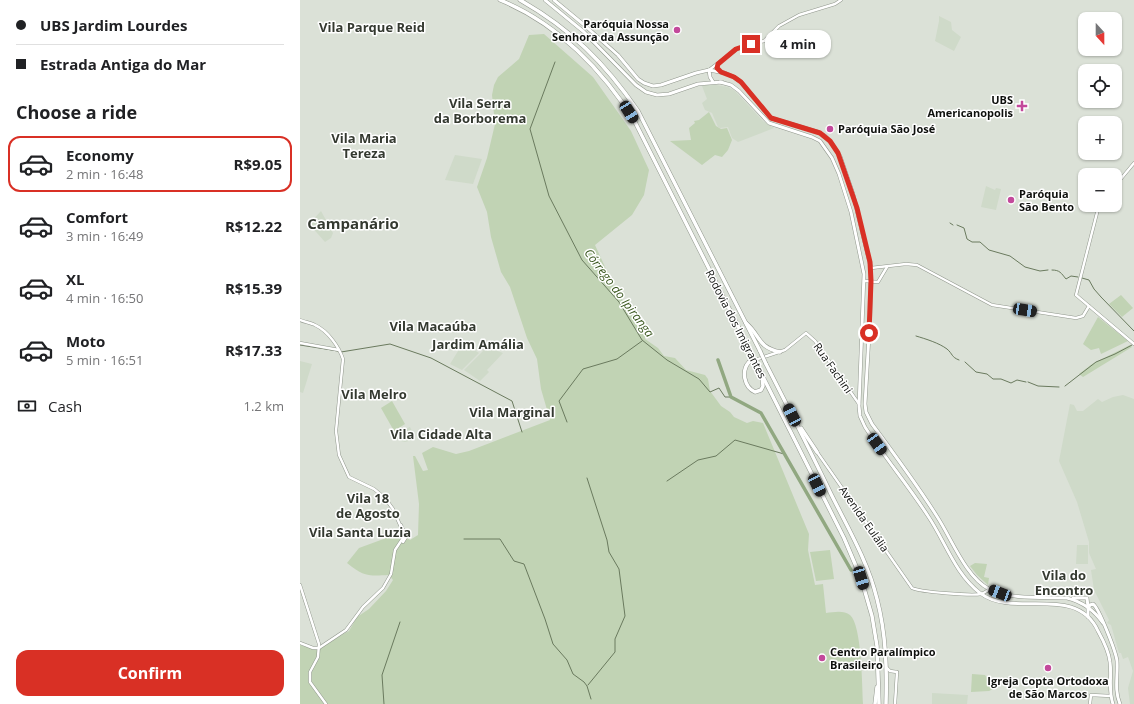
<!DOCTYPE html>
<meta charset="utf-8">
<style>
body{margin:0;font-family:"Open Sans",sans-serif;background:#f2f2f2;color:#202124;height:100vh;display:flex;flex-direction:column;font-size:15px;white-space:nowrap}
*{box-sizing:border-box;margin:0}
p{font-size:13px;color:#757577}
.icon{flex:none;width:22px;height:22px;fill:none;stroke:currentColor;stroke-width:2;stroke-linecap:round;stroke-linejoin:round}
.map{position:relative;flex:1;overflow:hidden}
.details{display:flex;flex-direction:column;background:#fff;width:300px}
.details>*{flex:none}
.guide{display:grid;align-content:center;height:88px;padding:0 16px;background:#fff}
.needle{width:26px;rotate:159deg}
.controls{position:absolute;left:778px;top:12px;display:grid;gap:8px}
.controls a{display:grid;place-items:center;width:44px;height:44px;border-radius:8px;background:#fff;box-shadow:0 1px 3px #0004;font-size:20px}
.end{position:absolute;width:18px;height:18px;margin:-9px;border:5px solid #d93025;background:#fff;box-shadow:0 0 0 2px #fff}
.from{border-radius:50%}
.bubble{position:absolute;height:28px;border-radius:12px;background:#fff;box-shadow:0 1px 3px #0004;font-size:13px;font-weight:700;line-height:28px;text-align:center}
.car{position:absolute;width:12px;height:24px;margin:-12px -6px;border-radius:5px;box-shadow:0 0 3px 1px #0007;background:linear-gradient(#222 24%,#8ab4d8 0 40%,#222 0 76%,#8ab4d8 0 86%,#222 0)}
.guide b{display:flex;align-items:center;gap:14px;height:38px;font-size:15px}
.guide b+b{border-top:1px solid #e0e0e0}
.guide i{width:10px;height:10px;background:#202124}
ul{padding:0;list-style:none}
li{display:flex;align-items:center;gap:12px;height:56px;margin:0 8px 6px;padding:0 8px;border:2px solid transparent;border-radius:12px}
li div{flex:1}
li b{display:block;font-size:15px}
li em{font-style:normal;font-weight:700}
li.on{border-color:#d93025}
li>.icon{width:36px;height:36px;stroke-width:1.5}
h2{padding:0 16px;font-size:18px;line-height:48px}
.pay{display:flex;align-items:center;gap:10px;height:44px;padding:0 16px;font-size:15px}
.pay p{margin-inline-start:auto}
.button{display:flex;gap:8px;margin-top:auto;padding:8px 16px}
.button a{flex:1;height:46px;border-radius:12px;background:#d93025;color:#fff;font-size:16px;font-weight:700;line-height:46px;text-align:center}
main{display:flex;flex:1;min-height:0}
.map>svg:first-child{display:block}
.built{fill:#cfdac9}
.green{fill:#c1d3b4}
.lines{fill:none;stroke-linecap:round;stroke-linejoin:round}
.stream{stroke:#6a7a5e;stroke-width:1}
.river{stroke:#91a881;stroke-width:3.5}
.secondary-casing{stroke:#91978d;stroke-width:3.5}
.primary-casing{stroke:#91978d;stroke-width:4}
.highway-casing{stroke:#91978d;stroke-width:4.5}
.secondary{stroke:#fff;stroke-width:2.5}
.primary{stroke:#fff;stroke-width:3}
.highway{stroke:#fff;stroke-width:3.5}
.highway-bridge-casing{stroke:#91978d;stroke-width:4.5;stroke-linecap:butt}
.highway-bridge{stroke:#fff;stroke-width:3.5}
.route{stroke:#d93025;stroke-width:5}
.poi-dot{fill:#c3499b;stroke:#fff;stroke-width:1.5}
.labels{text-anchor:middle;stroke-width:3;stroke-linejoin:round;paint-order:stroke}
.poi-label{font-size:11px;font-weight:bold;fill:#0e100d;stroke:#fff;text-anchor:start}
.street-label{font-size:11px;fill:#0e100d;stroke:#fff}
.water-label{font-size:12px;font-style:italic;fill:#38561d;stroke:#fff}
.quarter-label{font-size:13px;font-weight:bold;fill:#343930;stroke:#fff}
.district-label{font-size:15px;font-weight:bold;fill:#343930;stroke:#fff}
</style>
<main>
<section class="details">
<div class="guide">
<b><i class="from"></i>UBS Jardim Lourdes</b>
<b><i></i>Estrada Antiga do Mar</b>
</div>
<h2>Choose a ride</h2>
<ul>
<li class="on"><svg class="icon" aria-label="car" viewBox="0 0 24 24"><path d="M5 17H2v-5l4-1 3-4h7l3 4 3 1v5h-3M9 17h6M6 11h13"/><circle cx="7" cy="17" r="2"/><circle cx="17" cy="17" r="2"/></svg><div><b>Economy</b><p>2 min · 16:48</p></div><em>R$9.05</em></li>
<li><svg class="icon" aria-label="car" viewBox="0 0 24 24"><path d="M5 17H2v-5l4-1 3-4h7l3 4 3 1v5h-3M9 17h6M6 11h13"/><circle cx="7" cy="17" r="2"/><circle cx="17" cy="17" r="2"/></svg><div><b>Comfort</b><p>3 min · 16:49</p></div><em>R$12.22</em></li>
<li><svg class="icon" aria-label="car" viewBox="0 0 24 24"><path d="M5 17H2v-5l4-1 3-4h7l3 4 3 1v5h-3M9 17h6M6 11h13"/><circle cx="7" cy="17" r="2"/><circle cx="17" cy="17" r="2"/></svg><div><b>XL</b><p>4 min · 16:50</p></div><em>R$15.39</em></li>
<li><svg class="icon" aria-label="car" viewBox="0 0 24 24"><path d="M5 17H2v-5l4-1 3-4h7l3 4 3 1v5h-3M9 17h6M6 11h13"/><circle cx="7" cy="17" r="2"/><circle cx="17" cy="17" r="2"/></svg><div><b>Moto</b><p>5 min · 16:51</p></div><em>R$17.33</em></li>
</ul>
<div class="pay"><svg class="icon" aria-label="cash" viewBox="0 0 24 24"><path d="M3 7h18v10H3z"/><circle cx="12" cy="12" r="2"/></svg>Cash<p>1.2 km</p></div>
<div class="button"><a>Confirm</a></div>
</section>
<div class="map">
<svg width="834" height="704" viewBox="0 0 834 704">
<rect width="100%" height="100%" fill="#dbe1d7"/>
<!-- built -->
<g class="built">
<polygon points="639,16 651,22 652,30 661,37 654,51 635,41 639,21"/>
<polygon points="410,84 428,87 435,91 463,121 474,128 438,142 432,138 428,127 420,128 418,127 412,113 405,110 402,103 407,99 402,86"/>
<polygon points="155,155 182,159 173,184 145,180"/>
<polygon points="686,186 695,190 696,188 701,189 696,210 681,207"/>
<polygon points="21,211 33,233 31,238 25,242 9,224"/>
<polygon points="163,343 179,353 162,370 150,364"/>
<polygon points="187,347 203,353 187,370 189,372 180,381 164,370"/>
<polygon points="0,361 12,364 3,393 0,392"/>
<polygon points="823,395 834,399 834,704 830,704 828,688 833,671 828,657 823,659 821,653 819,653 811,625 807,623 809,620 794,590 791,570 796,569 789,553 789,542 777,502 759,461 770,404 774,405 777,411 783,411 798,399 802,402 813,397"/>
<polygon points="110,427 114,435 112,440 105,442 101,441 96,437 95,434"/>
<polygon points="777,545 788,545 788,564 776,564"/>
<polygon points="632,693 668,695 667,704 632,704"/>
</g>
<!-- green -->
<g class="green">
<path d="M244,34L293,77L331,131L349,170L344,195L332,215L295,245L317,293L345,328V339L358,348L364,356L375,358L386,370L405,375L408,379L410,391L421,406L430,412L434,417L447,423L453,421L463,423L509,534L508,550L515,585L523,584L526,613C534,612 544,610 550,615C562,625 562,687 563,704H0V645L17,650L45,633L49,631L57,617L69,609L86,591L93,580L89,575C69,576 64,577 47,563L59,548L89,537L97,532H101L110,540L118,535L119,504L113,456H115L123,471L128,470L122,453L133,447L156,454L169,451L250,420L241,389L237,359L227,338L210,287L201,272L191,237L187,212L177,187L187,158L195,124L192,95L194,85L198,77L219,59L229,35Z"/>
<polygon points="409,112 416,126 421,129 427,128 432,140 428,150 422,157 415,155 402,165 370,141 391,140 389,128 395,123 394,121 399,120"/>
<polygon points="821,295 833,308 822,317 809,304"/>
<polygon points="798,317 828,341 801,354 799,348 791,350 783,344"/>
<polygon points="830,345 832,347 783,377 779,374 792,364"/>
<polygon points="92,401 105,424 94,431 81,408"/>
<polygon points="530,550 534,579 516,581 510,552"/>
<polygon points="675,563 687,564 684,577 689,578 688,585 677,575 670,566"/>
<polygon points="672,674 685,675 695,688 689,691 671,692"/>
</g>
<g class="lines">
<!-- stream -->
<g class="stream">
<polyline points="255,62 230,129 249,196 282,260 319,302 342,340 367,360 399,379 410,392 419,388 425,397 431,397"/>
<polyline points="650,223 653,225"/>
<polyline points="657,225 664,228 667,239 672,242 680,242 689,250 710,256 725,267 740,271 748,270"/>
<path d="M752,270C760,270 761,273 766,279L771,276L778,277"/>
<polyline points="782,278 789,280 794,289 801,297 834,331"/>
<path d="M616,336C626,339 639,343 647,349C653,354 651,357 659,360"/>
<polyline points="0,345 38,351"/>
<polyline points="41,352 90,344 131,358 212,401 222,432"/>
<polyline points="665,362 676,372 687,374 693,379 701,379 711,383 717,380 726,382"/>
<polyline points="728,382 738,386 759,387"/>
<polyline points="765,386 796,362 815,354 832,345"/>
<polyline points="267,422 259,401 283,369 317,359 342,341"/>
<polyline points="287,478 307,540 309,552 319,569 325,616 315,639 315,652 288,685"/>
<polyline points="367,481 398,460 416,456 435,440 484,454"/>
<polyline points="164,539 200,539 214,561 224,564 245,619 253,644 267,660 273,674 284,682 287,686 291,699"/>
<polyline points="84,704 82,675 100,622"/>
</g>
<!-- river -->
<polyline class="river" points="418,360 431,397 461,413 551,570"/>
<!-- secondary casing -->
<g class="secondary-casing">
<g id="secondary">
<polyline points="417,64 417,68 421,72"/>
<polyline points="409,70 437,49 464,41 479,26 499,15 535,4 541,0"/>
<polyline points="815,186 834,163"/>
<polyline points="799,205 776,295 834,344"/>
<polyline points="571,268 606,264 617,265 692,305 776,318 783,316 789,306"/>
<polyline points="564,281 578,282 587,267"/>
<path d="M0,320C5,322 11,323 15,325C28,331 39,347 43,359L36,431L39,455L49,477L74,489L85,498L93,509L104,534L103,538L95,550L91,574L83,588L63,607L46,630L19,648"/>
<polyline points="0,343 39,350"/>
<polyline points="449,362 485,350 506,333 515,341 559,404"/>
<path d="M517,452L612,588C620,592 672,596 681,594C684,593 687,591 690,589"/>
<polyline points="101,525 106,537 103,542"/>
<polyline points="0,585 19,644 18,657 10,672 10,682 26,704"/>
<polyline points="0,643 13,648 19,648"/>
<polyline points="587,668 590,671 597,672"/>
<polyline points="595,704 597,672"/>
<polyline points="790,704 791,695 811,696"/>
</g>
</g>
<!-- primary casing -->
<g class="primary-casing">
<g id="primary">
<polyline points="245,0 284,32 336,85 346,92 357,95 369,94 398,84 422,82"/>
<path d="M254,0L283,24L318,55L338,79L344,83L353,86L361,85L396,73L409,70L425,73L434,77L441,82L471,118L518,132L525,136L532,144L540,156L553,194L571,268L570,318L565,404L566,412L572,424C595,455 618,486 638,518C652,540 666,577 689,589C711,600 743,597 767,598C783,602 794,610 803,623"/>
<polyline points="409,70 410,77 413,82"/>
<path d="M420,82L431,85L439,91L469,123L512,137L520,141L532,158L539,174L551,212L564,274L559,406L560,416L565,427C585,458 608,485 628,516C645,541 655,574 680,593C714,619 776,583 798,631C803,640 809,652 810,662C812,676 808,690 813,704"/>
<polyline points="773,598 787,598 788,607"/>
<path d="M788,617V609L790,605L793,604C799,608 816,652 817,661C818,676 814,690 820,704"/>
</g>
</g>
<!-- highway casing -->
<g class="highway-casing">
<g id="highway">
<path d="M200,0C257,23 303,70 335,122L452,354"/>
<path d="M220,0C271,29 305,63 338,111L460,351"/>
<path d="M446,323C461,336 457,347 480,352"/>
<path d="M449,362C441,371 444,387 455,392L461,390L463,386L462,377"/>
<path d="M466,364C488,407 510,450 531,494C548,528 568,562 577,599C586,634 587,668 586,704"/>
<polyline points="458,367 544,538 561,578 572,616 577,646 579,704"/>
<polyline points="501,428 517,452"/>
<polyline points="575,704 577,687"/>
</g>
</g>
<!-- secondary -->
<use href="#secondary" class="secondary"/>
<!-- primary -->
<use href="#primary" class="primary"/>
<!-- highway -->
<use href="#highway" class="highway"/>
<!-- highway-bridge casing -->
<g class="highway-bridge-casing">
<g id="highway-bridge">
<polyline points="460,351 466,364"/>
<polyline points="452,354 458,367"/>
</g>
</g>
<!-- highway-bridge -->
<use href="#highway-bridge" class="highway-bridge"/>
</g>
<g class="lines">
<!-- route -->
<polyline class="route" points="451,44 436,49 418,64 417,68 421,72 434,77 441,82 471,118 520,133 530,141 538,153 557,208 570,262 571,281 569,333"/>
</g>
<!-- markers -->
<g class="poi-dot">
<circle cx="377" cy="30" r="4"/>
<path d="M720 100h4v4h4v4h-4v4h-4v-4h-4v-4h4z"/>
<circle cx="530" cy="129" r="4"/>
<circle cx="711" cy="200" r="4"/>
<circle cx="522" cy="658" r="4"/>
<circle cx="748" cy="668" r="4"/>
</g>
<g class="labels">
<!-- poi labels -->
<g class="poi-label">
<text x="369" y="28" text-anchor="end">Paróquia Nossa<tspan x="369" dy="13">Senhora da Assunção</tspan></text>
<text x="713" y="104" text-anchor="end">UBS<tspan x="713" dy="13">Americanopolis</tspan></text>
<text x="538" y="133">Paróquia São José</text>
<text x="719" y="198">Paróquia<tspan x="719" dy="13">São Bento</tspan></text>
<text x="530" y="656">Centro Paralímpico<tspan x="530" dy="13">Brasileiro</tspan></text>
<text x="748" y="685" text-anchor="middle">Igreja Copta Ortodoxa<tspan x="748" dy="13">de São Marcos</tspan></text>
</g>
<!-- street labels -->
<g class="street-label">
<text transform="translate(436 324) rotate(63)" y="4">Rodovia dos Imigrantes</text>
<text transform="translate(533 368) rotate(55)" y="4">Rua Fachini</text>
<text transform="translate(564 519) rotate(55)" y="4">Avenida Eulália</text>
</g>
<!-- water labels -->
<g class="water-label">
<text transform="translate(319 293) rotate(53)" y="4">Córrego do Ipiranga</text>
</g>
<!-- quarter labels -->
<g class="quarter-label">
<text x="72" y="32">Vila Parque Reid</text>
<text x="180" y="108">Vila Serra<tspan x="180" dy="15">da Borborema</tspan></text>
<text x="64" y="143">Vila Maria<tspan x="64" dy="15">Tereza</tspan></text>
<text x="133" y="331">Vila Macaúba</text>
<text x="178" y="349">Jardim Amália</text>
<text x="74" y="399">Vila Melro</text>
<text x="212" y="417">Vila Marginal</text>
<text x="141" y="439">Vila Cidade Alta</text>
<text x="68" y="503">Vila 18<tspan x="68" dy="15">de Agosto</tspan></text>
<text x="60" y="537">Vila Santa Luzia</text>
<text x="764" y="580">Vila do<tspan x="764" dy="15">Encontro</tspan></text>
</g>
<!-- district labels -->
<g class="district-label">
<text x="53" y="229">Campanário</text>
</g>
</g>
</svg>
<div class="controls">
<a><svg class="needle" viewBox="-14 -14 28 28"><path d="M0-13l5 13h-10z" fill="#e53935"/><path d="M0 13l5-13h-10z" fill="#757577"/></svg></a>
<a><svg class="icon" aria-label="locate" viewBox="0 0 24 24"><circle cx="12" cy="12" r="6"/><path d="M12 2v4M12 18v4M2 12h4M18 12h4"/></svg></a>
<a>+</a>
<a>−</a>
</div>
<i class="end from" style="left:569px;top:333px"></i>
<i class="end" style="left:451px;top:44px"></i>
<div class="bubble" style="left:465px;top:30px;width:66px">4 min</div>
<i class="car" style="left:329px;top:112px;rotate:148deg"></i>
<i class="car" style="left:725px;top:310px;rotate:99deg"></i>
<i class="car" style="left:492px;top:415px;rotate:333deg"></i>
<i class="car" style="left:577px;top:444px;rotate:144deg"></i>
<i class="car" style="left:517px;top:485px;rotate:154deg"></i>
<i class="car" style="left:561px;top:578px;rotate:163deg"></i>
<i class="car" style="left:700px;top:593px;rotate:291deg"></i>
</div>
</main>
